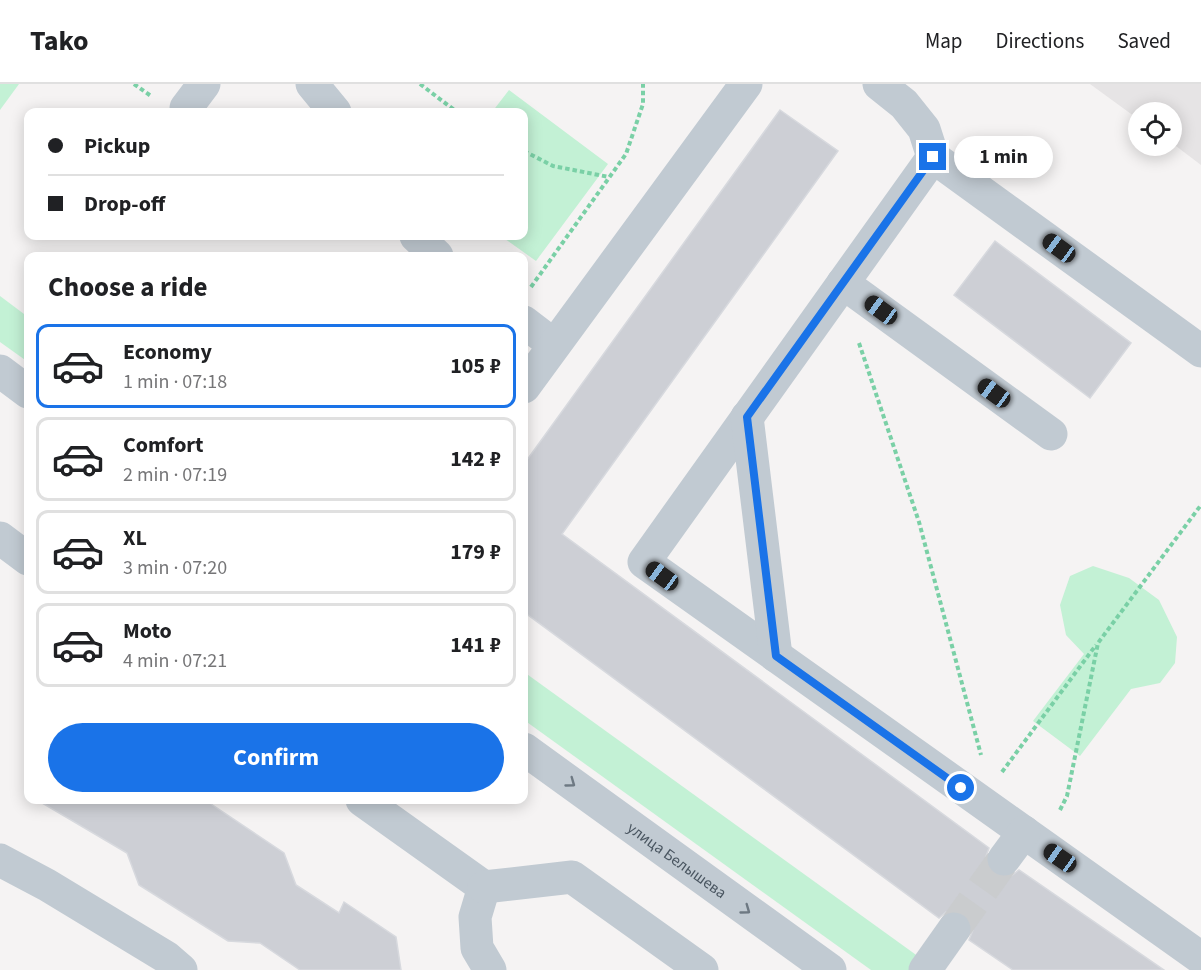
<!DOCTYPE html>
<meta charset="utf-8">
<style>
body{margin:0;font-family:"Source Sans 3",sans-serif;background:#f2f2f2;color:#202124;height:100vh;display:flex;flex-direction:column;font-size:22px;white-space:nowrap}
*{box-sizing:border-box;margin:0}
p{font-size:20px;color:#757577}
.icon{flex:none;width:33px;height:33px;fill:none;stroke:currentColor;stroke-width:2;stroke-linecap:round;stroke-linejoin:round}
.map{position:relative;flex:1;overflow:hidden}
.panel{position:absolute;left:24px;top:168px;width:504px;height:552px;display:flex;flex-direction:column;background:#fff;border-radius:12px;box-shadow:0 3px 15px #0003}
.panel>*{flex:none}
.hud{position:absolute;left:24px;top:24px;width:504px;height:132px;border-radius:12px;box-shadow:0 3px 15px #0003;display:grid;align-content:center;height:132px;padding:0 24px;background:#fff}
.buttons{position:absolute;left:1128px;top:18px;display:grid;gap:12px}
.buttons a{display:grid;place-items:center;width:54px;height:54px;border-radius:50%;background:#fff;box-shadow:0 3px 15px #0003;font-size:30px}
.end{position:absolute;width:27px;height:27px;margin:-14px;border:8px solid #1a73e8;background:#fff;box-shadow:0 0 0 3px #fff}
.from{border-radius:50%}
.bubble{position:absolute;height:42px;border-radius:21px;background:#fff;box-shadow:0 3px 15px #0003;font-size:20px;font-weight:700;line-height:42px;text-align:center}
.car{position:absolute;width:18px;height:36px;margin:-18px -9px;border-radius:8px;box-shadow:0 0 4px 2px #0007;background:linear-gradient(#222 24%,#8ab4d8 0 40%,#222 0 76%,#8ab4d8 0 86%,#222 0)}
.hud b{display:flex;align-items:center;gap:21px;height:57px;font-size:22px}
.hud b+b{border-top:2px solid #e0e0e0}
.hud i{width:15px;height:15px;background:#202124}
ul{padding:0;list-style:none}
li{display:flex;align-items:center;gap:18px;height:84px;margin:0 12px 9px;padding:0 12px;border:3px solid #e0e0e0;border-radius:12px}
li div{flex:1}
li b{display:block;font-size:22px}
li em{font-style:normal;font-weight:700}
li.current{border-color:#1a73e8}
li>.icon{width:54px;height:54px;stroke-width:1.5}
h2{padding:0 24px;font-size:27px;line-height:72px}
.cta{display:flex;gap:12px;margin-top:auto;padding:12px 24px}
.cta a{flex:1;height:69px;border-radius:36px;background:#1a73e8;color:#fff;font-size:24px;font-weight:700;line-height:69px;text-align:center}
header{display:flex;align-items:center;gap:36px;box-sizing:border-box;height:84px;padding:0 30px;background:#fff;border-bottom:2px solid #e0e0e0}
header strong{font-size:28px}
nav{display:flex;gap:33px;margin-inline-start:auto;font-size:21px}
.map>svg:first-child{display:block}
.education{fill:#e6e4e5}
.green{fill:#c3f1d5}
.building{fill:#cdcfd5;stroke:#d7d9de;stroke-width:1.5}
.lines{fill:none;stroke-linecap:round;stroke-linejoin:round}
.minor-tunnel{stroke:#caccce;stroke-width:33;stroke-dasharray:33 16;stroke-linecap:butt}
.path{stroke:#7ad0a6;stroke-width:4;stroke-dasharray:4.5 3;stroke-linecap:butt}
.minor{stroke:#c1cad2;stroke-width:33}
.oneway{stroke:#6e7983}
.route{stroke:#1a73e8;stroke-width:8}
.labels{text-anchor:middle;stroke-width:6;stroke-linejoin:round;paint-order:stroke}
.street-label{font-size:16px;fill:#4a5661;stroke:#fff}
</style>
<header>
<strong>Tako</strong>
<nav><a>Map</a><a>Directions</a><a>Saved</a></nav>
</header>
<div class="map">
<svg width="1201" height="886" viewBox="0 0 1201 886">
<rect width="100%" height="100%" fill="#f5f3f3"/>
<!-- education -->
<polygon class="education" points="1090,0 1201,0 1201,81 1172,59 1172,28 1138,28 1138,35"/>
<!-- green -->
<g class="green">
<polygon points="0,0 19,0 0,26"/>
<polygon points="509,6 608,80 536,177 501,152 524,152 524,28 492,28"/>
<polygon points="0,212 28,233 28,278 0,258"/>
<polygon points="1093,482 1129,494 1159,516 1177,553 1175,579 1160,599 1131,605 1080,672 1033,637 1084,570 1066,551 1060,521 1070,492"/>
<polygon points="524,588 919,873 909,886 871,886 524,636"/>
</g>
<!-- building -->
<g class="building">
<polygon points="780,26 838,67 562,450 989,764 986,772 987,782 993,790 1002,794 1011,792 1019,786 1164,886 1013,886 969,856 973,846 971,837 965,830 955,826 946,828 939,834 524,528 524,380"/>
<polygon points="995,157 1131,259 1090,314 954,211"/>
<polygon points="37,716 205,716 284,769 296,801 339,829 344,818 396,853 401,886 300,886 260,859 228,857 139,801 127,769"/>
</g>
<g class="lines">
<!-- minor-tunnel -->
<polyline class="minor-tunnel" points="954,845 1004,775"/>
<!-- path -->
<g class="path">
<polyline points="134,0 151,12"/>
<polyline points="420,0 457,28"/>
<polyline points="524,67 553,82 609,93"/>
<polyline points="531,203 626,70 643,20 643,0"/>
<polyline points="859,259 919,438 981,671"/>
<polyline points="1002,688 1096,561"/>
<polyline points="1060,726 1067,712 1098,559 1201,421"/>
</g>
<!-- minor -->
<g class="minor">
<polyline points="312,0 335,28"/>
<polyline points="879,0 904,20 924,45 933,73 1201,267"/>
<polyline points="186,24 204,0"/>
<polyline points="933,73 644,478 1201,874"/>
<polyline points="416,152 437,172"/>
<polyline points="843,199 1051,350"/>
<polyline points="524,238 554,261"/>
<polyline points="0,287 28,308"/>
<polyline points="524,303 746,0"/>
<polyline points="747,333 776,572"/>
<polyline points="0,454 28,475"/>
<path id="s1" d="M524,665L830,886"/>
<polyline points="362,716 484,803 475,833 477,864 490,886"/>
<polyline points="1004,775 1024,748"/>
<polyline points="0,776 47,801 166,873 181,886"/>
<polyline points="484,803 572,793 702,886"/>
<polyline points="925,886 954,845"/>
</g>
</g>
<!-- one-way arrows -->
<defs><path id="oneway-chevron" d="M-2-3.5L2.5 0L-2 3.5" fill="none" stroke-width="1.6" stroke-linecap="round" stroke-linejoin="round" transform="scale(1.5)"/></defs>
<g class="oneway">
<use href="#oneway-chevron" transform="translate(571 699) rotate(36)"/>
<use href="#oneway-chevron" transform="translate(746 826) rotate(36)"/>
</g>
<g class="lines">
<!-- route -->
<polyline class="route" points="933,73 747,333 776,572 961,704"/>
</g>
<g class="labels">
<!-- street labels -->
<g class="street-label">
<text dy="6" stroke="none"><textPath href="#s1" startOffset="189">улица Белышева</textPath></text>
</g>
</g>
</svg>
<div class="buttons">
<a><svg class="icon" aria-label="locate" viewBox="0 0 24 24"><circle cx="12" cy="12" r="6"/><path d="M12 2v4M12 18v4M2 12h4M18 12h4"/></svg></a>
</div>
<i class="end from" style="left:961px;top:704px"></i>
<i class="end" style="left:933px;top:73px"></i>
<div class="bubble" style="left:954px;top:52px;width:99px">1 min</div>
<i class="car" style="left:1059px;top:164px;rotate:306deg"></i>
<i class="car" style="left:881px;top:226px;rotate:306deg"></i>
<i class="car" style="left:994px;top:309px;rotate:306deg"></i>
<i class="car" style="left:662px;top:492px;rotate:306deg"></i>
<i class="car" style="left:1060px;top:774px;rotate:305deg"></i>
<div class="hud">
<b><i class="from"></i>Pickup</b>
<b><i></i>Drop-off</b>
</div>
<section class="panel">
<h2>Choose a ride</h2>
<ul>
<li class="current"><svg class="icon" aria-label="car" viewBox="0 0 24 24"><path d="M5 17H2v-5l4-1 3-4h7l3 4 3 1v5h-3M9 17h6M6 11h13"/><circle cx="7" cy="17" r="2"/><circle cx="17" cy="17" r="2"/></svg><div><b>Economy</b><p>1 min · 07:18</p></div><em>105 ₽</em></li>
<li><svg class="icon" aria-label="car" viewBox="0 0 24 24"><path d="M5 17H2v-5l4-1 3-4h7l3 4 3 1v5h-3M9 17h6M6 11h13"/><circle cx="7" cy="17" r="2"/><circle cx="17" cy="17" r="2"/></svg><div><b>Comfort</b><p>2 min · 07:19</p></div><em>142 ₽</em></li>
<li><svg class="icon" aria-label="car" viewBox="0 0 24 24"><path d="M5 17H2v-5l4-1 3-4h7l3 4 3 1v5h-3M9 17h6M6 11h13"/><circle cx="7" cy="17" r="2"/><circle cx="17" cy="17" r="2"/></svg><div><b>XL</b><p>3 min · 07:20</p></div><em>179 ₽</em></li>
<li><svg class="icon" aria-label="car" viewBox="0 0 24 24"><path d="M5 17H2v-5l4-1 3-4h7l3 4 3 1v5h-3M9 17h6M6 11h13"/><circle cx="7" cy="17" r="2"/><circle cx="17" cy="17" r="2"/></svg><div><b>Moto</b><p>4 min · 07:21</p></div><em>141 ₽</em></li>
</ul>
<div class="cta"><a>Confirm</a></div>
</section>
</div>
